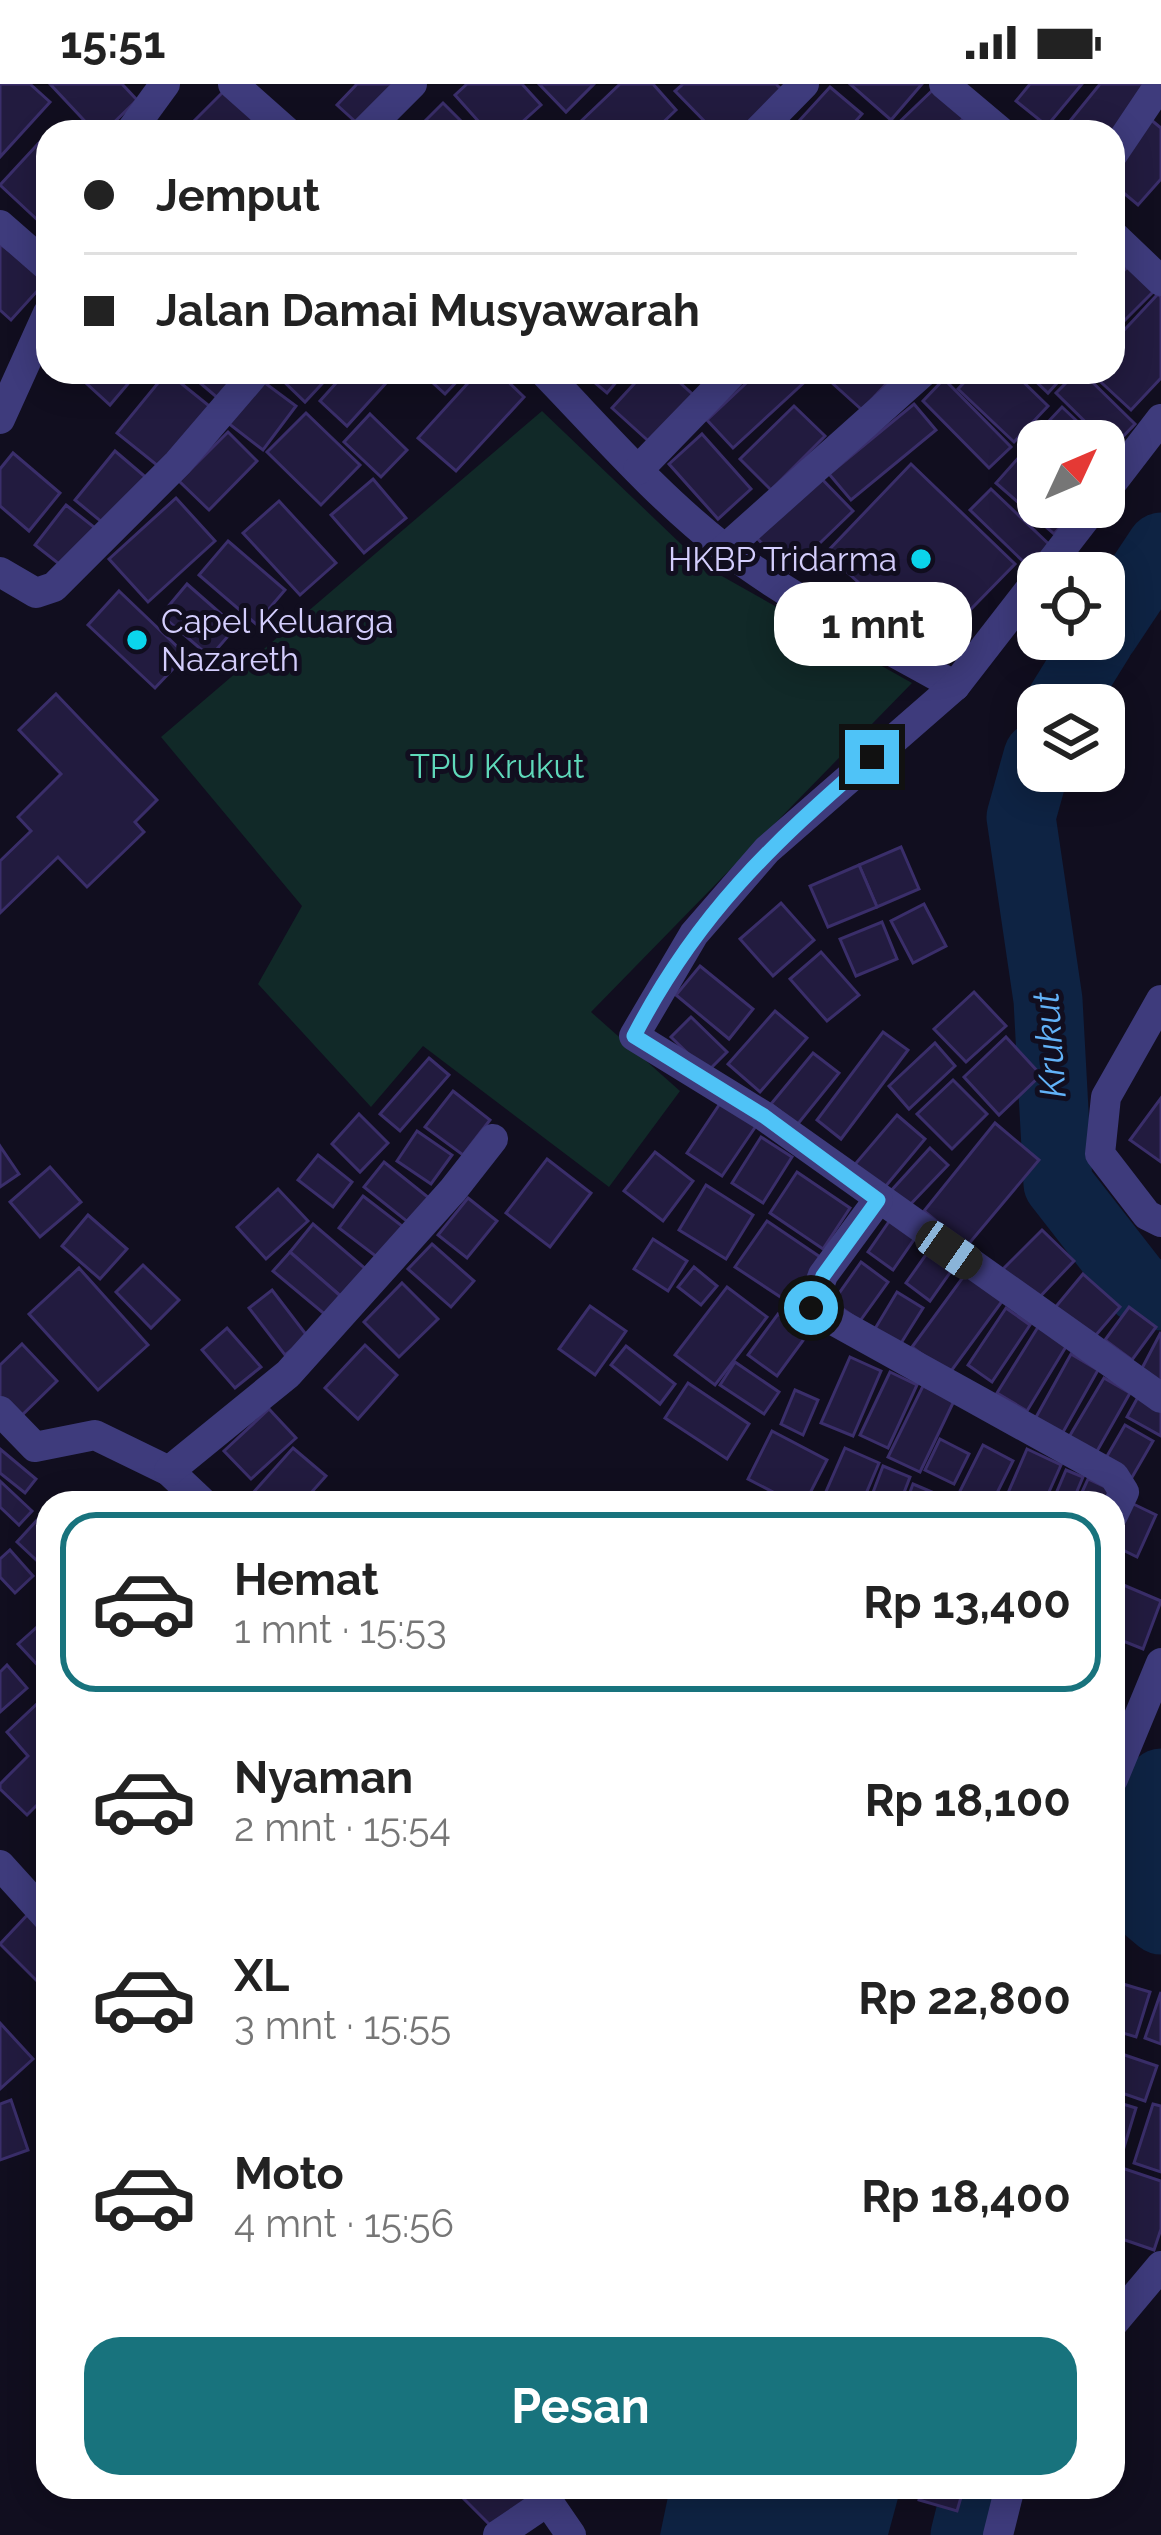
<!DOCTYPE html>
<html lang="id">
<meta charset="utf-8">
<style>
body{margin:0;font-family:Raleway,sans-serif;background:#f2f2f2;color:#222;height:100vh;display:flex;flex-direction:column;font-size:45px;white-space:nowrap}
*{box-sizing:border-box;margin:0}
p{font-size:39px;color:#767676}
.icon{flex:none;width:66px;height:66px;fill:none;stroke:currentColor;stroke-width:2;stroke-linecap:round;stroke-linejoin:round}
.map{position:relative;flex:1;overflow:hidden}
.drawer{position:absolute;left:36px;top:1407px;width:1089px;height:1008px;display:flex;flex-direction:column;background:#fff;border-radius:36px;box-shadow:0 6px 30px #0003}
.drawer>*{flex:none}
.top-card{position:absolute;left:36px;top:36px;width:1089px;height:264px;border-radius:36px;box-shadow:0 6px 30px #0003;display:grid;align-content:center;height:264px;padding:0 48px;background:#fff}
.needle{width:78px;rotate:46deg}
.buttons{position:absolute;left:1017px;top:336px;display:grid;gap:24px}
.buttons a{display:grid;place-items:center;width:108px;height:108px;border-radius:24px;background:#fff;box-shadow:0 6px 30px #0003;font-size:60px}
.end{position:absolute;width:54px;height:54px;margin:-27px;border:15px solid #4fc3f7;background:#111;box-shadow:0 0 0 6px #111}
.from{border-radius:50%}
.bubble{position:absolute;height:84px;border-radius:36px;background:#fff;box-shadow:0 6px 30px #0003;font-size:39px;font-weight:700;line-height:84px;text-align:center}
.car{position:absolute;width:36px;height:72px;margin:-36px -18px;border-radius:15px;box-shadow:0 0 9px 3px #0007;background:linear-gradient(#222 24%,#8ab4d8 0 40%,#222 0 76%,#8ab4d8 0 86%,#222 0)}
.top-card b{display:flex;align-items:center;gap:42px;height:114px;font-size:45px}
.top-card b+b{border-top:3px solid #e0e0e0}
.top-card i{width:30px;height:30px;background:#222}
ul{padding:21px 0 0;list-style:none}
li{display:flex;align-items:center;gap:36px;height:180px;margin:0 24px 18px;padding:0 24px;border:6px solid transparent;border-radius:36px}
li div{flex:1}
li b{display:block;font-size:45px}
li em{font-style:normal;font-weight:700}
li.on{border-color:#18737d}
li>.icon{width:108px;height:108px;stroke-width:1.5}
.cta{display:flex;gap:24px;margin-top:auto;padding:24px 48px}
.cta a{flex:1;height:138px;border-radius:36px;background:#18737d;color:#fff;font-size:48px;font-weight:700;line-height:138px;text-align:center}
.status{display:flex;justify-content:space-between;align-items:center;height:84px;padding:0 60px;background:#fff;direction:ltr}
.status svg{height:33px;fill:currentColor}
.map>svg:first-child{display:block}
.green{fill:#112928}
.water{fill:#0e2343}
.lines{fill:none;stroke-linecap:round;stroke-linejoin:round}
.river{stroke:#0e2343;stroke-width:69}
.building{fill:#221b3f;stroke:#3a2e6a;stroke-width:3}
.minor{stroke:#3e3b7c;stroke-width:30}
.route{stroke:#4fc3f7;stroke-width:15}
.poi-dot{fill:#0bd5ec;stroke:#110e1f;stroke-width:4.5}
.labels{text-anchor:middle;stroke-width:10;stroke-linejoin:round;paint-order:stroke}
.poi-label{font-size:33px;fill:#d4cefd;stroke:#110e1f;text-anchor:end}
.park-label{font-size:33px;fill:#5fd9ba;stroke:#110e1f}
.water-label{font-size:36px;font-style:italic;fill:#62b2f8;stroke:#110e1f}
</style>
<div class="status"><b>15:51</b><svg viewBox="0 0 49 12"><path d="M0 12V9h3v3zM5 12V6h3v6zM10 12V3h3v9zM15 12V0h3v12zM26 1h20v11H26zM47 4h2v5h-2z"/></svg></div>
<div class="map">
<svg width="1161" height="2451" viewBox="0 0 1161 2451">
<rect width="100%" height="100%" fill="#110e1f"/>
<!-- green -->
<polygon class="green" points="542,327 704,482 912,599 591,928 680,1007 609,1103 423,962 371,1023 258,900 302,822 161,653"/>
<!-- water -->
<polygon class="water" points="670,2403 901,2403 888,2451 660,2451"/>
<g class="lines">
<!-- river -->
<g class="river">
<polyline points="1104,549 1161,463"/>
<polyline points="1059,621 1100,555"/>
<polyline points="1038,672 1021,733 1048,916 1058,1100 1139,1204 1161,1212"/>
<polyline points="1161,1699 1127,1783 1142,1820 1161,1836"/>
<polyline points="965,2451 973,2419 981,2403"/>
</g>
</g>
<!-- building -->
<g class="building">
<polygon points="0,0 30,0 50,18 0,73"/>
<polygon points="50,0 122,0 137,16 104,48 95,48"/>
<polygon points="357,0 397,0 359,41 337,21"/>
<polygon points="467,0 522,0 541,21 511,48 488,48 455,11"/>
<polygon points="539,0 594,0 566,28"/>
<polygon points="620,0 653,0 676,26 653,48 585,48 578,40"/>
<polygon points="683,0 776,0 782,6 739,48 715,48 675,7"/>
<polygon points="850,0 922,0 891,36"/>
<polygon points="939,0 969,29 949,48 889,48"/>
<polygon points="1030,0 1082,0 1047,42 1016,17"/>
<polygon points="1100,0 1151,0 1112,48 1061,48"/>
<polygon points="228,3 257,31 240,48 183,48"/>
<polygon points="830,3 862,30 846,48 810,48 798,38"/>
<polygon points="443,19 472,48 414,48"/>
<polygon points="1150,35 1161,44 1161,95 1138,121 1113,100 1113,79"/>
<polygon points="48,49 48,140 45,143 0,101"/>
<polygon points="0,160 48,195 11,236 0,226"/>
<polygon points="1133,178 1158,203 1113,248 1113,197"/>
<polygon points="1158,210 1161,213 1161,294 1131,326 1090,288 1113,288 1113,258"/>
<polygon points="74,288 138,288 110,321"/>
<polygon points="167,288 213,325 163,386 117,349"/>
<polygon points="187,288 239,288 219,315"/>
<polygon points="274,288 333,288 305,318"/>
<polygon points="346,288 396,288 347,342 320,317"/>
<polygon points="421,288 466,288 445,310"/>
<polygon points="478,288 498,288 524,313 456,387 418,354"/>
<polygon points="582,288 625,288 607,309"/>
<polygon points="645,288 668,288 699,316 655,363 612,324"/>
<polygon points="758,288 803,288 809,294 733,364 707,336"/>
<polygon points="820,288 877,288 888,298 862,326"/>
<polygon points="974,288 1013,288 1048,322 1014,358 958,305"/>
<polygon points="1026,288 1067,288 1048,309"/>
<polygon points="1077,288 1082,288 1135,340 1112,364 1056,309"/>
<polygon points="944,295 1011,363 989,384 923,317"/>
<polygon points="261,296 296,322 263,366 228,339"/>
<polygon points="914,320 936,346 851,416 829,390"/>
<polygon points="794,322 825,352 771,406 740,375"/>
<polygon points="1062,323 1098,357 1038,357 1038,362 1032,355"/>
<polygon points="306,329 360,381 321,421 267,368"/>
<polygon points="370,330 407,366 381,393 344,358"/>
<polygon points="228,348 257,377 209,426 179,397"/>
<polygon points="702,350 751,405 718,435 669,380"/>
<polygon points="1027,364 1038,374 1038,423 1078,423 1054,450 996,399"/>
<polygon points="115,367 149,396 109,444 75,416"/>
<polygon points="13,369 60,409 29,447 0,422 0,385"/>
<polygon points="911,380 1015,480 932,565 826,469"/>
<polygon points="816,389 853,427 790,488 753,450"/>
<polygon points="373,395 406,434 364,469 331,431"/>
<polygon points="991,405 1054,465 1033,487 970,426"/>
<polygon points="176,414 215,457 148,518 109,475"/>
<polygon points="279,417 336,479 300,511 243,449"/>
<polygon points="66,421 99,447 68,487 35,461"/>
<polygon points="228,457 285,506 256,540 199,491"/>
<polygon points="187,500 236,543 210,573 161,531"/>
<polygon points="119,507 186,571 155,604 88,541"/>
<polygon points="56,610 157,716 135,738 144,748 87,803 58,773 0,829 0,777 31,747 18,733 61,690 19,646"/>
<polygon points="901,763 919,805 877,823 859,781"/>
<polygon points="859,781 877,823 828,843 810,802"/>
<polygon points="781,819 814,856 773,892 740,855"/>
<polygon points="924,820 946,862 913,879 891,837"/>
<polygon points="882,838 897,875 856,892 840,855"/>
<polygon points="821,868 859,911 827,937 790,895"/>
<polygon points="700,882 753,925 729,955 676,911"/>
<polygon points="974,908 1006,942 966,978 934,945"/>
<polygon points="775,927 807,954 760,1008 728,980"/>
<polygon points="691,933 727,968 707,988 671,953"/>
<polygon points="883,948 908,966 841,1055 817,1036"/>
<polygon points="1006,953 1041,991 999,1031 964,993"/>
<polygon points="935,959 955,982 909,1025 889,1002"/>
<polygon points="813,969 839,989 797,1041 771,1020"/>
<polygon points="429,974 449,991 400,1047 380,1030"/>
<polygon points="953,996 987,1030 952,1065 917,1030"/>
<polygon points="453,1007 490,1036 463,1071 425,1043"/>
<polygon points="1161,1014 1161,1078 1130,1056"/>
<polygon points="721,1018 756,1042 722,1092 687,1069"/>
<polygon points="359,1030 388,1059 360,1088 332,1060"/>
<polygon points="897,1031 925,1055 880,1109 851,1085"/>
<polygon points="995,1039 1039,1076 967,1162 924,1127"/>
<polygon points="417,1047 452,1071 431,1100 397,1077"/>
<polygon points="761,1053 792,1073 763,1119 732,1099"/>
<polygon points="0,1062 19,1090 0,1103"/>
<polygon points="930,1064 948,1081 906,1125 889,1109"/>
<polygon points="655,1068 693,1097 663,1137 624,1107"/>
<polygon points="318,1071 352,1098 333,1123 298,1096"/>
<polygon points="547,1075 591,1109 550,1163 506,1129"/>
<polygon points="384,1078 429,1114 409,1139 364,1103"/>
<polygon points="50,1083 81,1118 40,1153 10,1118"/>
<polygon points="797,1088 850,1124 823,1165 770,1129"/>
<polygon points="706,1101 753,1131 726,1175 679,1146"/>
<polygon points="278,1105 308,1137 266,1175 237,1143"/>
<polygon points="363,1112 406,1145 382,1177 339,1144"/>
<polygon points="468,1114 497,1137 467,1174 438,1151"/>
<polygon points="88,1131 127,1165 100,1195 62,1162"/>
<polygon points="890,1136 915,1154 893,1186 868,1168"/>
<polygon points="767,1137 823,1175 791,1220 735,1183"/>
<polygon points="313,1140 368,1187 344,1215 290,1168"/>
<polygon points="1042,1146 1074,1177 1032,1221 999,1189"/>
<polygon points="653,1155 687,1177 668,1207 634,1185"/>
<polygon points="432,1160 474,1197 451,1223 408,1185"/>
<polygon points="930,1165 954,1183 930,1217 906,1199"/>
<polygon points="290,1168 344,1215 328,1233 273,1187"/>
<polygon points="861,1178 888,1198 860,1237 833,1218"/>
<polygon points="143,1181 179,1216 151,1244 116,1208"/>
<polygon points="694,1183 717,1202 701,1221 678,1203"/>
<polygon points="79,1184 148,1261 98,1306 29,1230"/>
<polygon points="966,1189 1003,1216 949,1290 912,1263"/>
<polygon points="1083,1190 1120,1223 1090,1258 1053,1226"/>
<polygon points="402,1199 438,1235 399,1273 364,1238"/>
<polygon points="727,1203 767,1233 715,1301 675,1271"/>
<polygon points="272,1206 308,1253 285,1271 249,1224"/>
<polygon points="897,1208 923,1224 898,1264 873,1248"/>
<polygon points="590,1222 626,1247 595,1291 559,1265"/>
<polygon points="1129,1223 1156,1243 1132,1276 1105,1256"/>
<polygon points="1006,1224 1030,1241 992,1298 968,1281"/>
<polygon points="778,1230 807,1251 777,1292 748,1271"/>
<polygon points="1038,1243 1067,1261 1027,1327 997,1309"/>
<polygon points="227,1244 261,1283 235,1304 202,1266"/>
<polygon points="1161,1248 1161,1302 1139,1290"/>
<polygon points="22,1260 57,1297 19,1334 0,1314 0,1281"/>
<polygon points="365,1261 397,1291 358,1335 325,1304"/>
<polygon points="626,1262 675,1300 660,1320 611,1281"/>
<polygon points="1071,1270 1098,1286 1062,1350 1035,1335"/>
<polygon points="850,1273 881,1287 853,1352 821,1339"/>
<polygon points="735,1278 779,1308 764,1330 720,1301"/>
<polygon points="890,1288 917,1301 888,1364 860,1351"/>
<polygon points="1104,1294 1130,1309 1096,1369 1069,1353"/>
<polygon points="688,1299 749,1340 727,1375 665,1334"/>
<polygon points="923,1302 954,1317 920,1388 888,1373"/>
<polygon points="795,1306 818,1316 803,1351 781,1340"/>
<polygon points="1138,1313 1161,1325 1161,1352 1127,1333"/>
<polygon points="269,1325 296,1354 251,1395 224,1367"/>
<polygon points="1125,1341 1153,1357 1131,1395 1103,1379"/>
<polygon points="772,1347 827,1376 805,1419 794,1419 748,1395"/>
<polygon points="940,1355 969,1370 954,1400 925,1386"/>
<polygon points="983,1361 1013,1377 992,1419 973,1419 958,1411"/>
<polygon points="293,1364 326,1392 302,1419 244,1419"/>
<polygon points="845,1364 879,1379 862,1419 821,1419"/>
<polygon points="0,1365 36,1395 25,1409 0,1389"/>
<polygon points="1027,1365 1061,1381 1044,1419 1030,1419 1008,1409"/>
<polygon points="883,1382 910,1393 900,1419 869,1419"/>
<polygon points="1066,1386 1083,1393 1072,1419 1052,1419"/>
<polygon points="1088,1395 1118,1409 1113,1419 1077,1419"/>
<polygon points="0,1397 32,1427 19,1441 0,1423"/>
<polygon points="913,1400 944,1413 942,1419 906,1419"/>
<polygon points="1125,1416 1156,1431 1137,1473 1113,1461 1113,1441"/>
<polygon points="48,1424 48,1487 17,1458"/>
<polygon points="10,1466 33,1492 15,1509 0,1493 0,1475"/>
<polygon points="1114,1497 1161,1517 1143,1565 1113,1553"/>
<polygon points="37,1543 48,1555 48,1585 44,1588 18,1560"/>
<polygon points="7,1581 27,1604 0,1628 0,1588"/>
<polygon points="38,1619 48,1630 48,1710 27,1731 0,1705 0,1700 28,1672 7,1648"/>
<polygon points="32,1826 48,1842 48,1886 37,1897 0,1860"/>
<polygon points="1123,1900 1150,1908 1136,1953 1113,1946"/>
<polygon points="1161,1908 1161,1960 1145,1954"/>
<polygon points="0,1939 33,1975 0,2005"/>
<polygon points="1113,1967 1157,1982 1145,2017 1113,2006"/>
<polygon points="11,2016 28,2066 0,2076 0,2020"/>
<polygon points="1113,2017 1136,2024 1122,2070 1113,2067"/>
<polygon points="1153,2020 1161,2022 1161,2088 1134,2079"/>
<polygon points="1116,2082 1161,2097 1161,2145 1154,2166 1113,2152"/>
<polygon points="474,2403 528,2403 535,2410 498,2449 463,2414"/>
<polygon points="922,2403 964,2403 957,2427 919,2416"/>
</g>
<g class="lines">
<!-- minor -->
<g class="minor">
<polyline points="233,0 287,48"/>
<polyline points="944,0 1001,48"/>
<polyline points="130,48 165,0"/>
<polyline points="364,48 412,0"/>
<polyline points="757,48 804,0"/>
<polyline points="1113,70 1160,0"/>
<polyline points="0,141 48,183"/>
<polyline points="1113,151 1161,197"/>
<path d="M544,288C602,348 658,413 724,464C794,518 878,558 955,602"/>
<polyline points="0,335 48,229"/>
<polyline points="638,386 733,288"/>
<polyline points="1104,409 1161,335"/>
<polyline points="725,465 923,288"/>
<polyline points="0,488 36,509 54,503 178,379 256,288"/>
<polyline points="1043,489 1094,423"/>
<polyline points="1038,495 955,602 767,766 694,850 634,952 764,1032 1161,1314"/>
<polyline points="1161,916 1106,1013 1100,1070 1147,1131 1161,1138"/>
<polyline points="878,1116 823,1191 811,1224 1114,1392 1124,1408 1113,1431"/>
<polyline points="0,1327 35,1363 95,1351 169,1387 203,1419"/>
<polyline points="169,1387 288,1290 453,1106 493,1055"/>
<polyline points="1113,1695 1161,1579"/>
<polyline points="0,1781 48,1834"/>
<polyline points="1113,2239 1161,2182"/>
<polyline points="538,2403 571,2451"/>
<polyline points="498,2451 548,2417"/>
<polyline points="998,2451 1010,2403"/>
</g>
</g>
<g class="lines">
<!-- route -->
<path class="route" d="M811,1224L823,1192L878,1116L764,1032L634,952C697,830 771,761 872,673"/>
</g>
<!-- markers -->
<g class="poi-dot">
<circle cx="921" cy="475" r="12"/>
<circle cx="137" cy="556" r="12"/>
</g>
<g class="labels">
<!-- poi labels -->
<g class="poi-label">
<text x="897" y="487">HKBP Tridarma</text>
<text x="161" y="549" text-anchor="start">Capel Keluarga<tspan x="161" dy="38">Nazareth</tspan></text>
</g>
<!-- park labels -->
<g class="park-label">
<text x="497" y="694">TPU Krukut</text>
</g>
<!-- water labels -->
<g class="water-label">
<text transform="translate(1049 961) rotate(-94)" y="13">Krukut</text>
</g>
</g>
</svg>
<div class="buttons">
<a><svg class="needle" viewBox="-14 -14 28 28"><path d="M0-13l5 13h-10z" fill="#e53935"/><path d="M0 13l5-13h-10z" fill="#767676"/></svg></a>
<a><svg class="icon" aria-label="locate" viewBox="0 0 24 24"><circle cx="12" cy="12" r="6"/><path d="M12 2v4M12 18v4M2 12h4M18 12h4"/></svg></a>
<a><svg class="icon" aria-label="layers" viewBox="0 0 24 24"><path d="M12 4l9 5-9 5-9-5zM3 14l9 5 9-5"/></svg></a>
</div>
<i class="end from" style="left:811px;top:1224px"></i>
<i class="end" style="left:872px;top:673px"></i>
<div class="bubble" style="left:774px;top:498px;width:198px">1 mnt</div>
<i class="car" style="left:949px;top:1166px;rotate:125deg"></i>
<div class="top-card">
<b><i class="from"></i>Jemput</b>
<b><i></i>Jalan Damai Musyawarah</b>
</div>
<section class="drawer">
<ul>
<li class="on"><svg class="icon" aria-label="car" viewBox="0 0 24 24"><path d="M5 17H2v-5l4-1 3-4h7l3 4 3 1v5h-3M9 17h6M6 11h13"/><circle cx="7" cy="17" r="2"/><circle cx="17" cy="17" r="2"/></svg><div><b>Hemat</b><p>1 mnt · 15:53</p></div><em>Rp 13,400</em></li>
<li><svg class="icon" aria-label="car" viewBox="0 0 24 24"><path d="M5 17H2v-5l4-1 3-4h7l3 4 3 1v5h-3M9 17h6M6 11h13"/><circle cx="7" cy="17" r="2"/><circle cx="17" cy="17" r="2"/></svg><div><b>Nyaman</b><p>2 mnt · 15:54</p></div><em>Rp 18,100</em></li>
<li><svg class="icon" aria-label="car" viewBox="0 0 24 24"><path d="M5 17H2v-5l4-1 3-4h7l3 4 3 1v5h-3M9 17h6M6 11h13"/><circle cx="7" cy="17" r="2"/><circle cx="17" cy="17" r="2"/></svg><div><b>XL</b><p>3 mnt · 15:55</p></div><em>Rp 22,800</em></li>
<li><svg class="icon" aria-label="car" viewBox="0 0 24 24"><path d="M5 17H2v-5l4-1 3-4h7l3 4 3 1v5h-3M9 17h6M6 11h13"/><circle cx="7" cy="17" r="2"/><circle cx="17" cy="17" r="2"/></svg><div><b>Moto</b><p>4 mnt · 15:56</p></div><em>Rp 18,400</em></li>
</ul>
<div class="cta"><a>Pesan</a></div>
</section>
</div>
